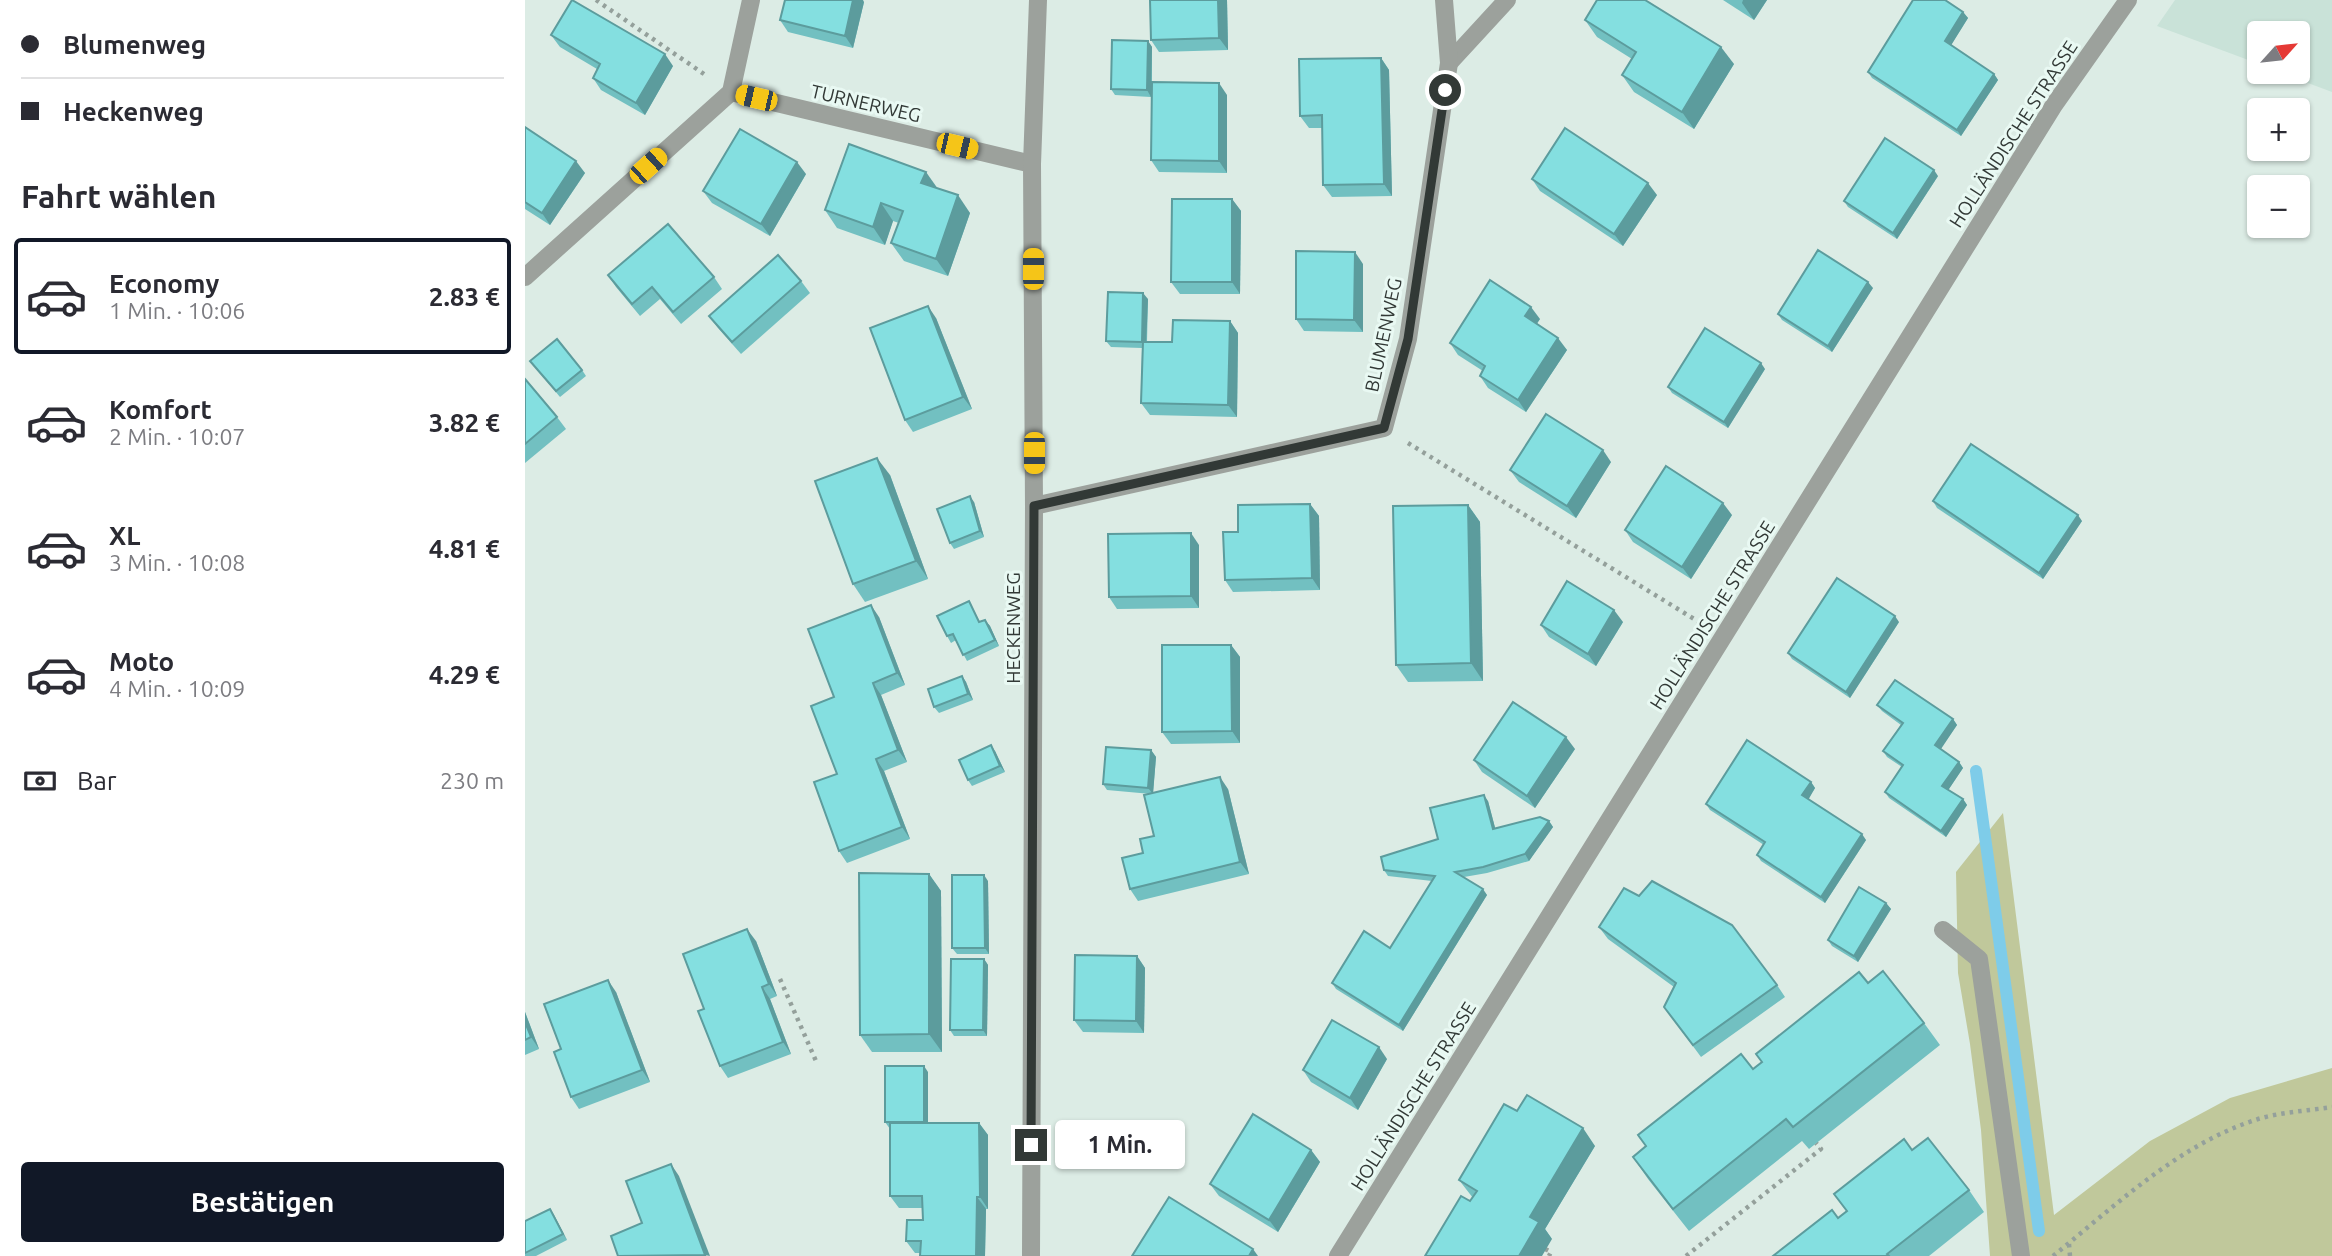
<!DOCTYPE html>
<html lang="de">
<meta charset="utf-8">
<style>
body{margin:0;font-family:Ubuntu,sans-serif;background:#f7f7f7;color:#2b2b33;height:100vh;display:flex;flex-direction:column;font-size:26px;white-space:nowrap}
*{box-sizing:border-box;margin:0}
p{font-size:23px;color:#7c7c81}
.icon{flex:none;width:38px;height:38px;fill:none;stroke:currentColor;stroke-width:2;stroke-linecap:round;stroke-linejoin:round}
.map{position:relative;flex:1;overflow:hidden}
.details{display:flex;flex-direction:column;background:#fff;width:525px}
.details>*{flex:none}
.banner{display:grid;align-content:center;height:154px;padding:0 21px;background:#fff}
.needle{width:46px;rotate:63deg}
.buttons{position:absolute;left:1722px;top:21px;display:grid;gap:14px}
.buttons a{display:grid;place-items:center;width:63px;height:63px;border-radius:7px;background:#fff;box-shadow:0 2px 5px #0004;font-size:35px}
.end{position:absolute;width:32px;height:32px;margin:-16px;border:9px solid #323936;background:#fff;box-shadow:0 0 0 4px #fff}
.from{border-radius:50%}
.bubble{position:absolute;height:49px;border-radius:7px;background:#fff;box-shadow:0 2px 5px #0004;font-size:23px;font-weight:700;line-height:49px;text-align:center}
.car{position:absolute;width:21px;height:42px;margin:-21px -10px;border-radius:9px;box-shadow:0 0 5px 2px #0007;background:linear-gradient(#f5c518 24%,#345 0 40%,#f5c518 0 76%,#345 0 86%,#f5c518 0)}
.banner b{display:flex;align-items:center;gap:24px;height:66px;font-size:26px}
.banner b+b{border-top:2px solid #e1e1e2}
.banner i{width:18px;height:18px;background:#2b2b33}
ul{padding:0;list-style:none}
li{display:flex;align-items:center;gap:21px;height:116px;margin:0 14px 10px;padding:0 7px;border:4px solid transparent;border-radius:7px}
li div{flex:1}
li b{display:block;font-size:26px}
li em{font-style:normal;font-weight:700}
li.selected{border-color:#111827}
li>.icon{width:63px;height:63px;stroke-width:1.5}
h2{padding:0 21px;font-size:32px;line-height:84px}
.pay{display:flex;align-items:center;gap:18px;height:77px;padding:0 21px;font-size:26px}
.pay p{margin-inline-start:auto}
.primary-button{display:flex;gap:14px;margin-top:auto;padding:14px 21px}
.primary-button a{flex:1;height:80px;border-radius:7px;background:#111827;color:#fff;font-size:28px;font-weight:700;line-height:80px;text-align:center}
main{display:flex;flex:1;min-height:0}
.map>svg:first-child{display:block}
.built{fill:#c9e2d8}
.green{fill:#c0c89b}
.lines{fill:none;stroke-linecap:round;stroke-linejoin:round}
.stream{stroke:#7ecce9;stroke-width:12}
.path{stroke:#94a09b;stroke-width:4.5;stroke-dasharray:3.5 5;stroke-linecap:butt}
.lane{stroke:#9ca19c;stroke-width:18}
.street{stroke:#9ca19c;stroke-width:18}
.wall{fill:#72c0c1}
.shaded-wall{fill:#5c9c9d}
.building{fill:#84dfe0;stroke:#5c9c9d;stroke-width:2}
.route{stroke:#323936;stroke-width:9}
.labels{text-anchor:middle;stroke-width:6;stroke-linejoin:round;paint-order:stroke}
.street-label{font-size:19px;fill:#323936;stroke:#e9f9f3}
</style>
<main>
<section class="details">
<div class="banner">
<b><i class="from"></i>Blumenweg</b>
<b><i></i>Heckenweg</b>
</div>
<h2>Fahrt wählen</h2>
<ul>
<li class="selected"><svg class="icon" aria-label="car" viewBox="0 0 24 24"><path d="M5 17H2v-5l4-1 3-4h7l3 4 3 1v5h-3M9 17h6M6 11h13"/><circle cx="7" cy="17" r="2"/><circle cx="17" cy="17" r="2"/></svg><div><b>Economy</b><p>1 Min. · 10:06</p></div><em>2.83 €</em></li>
<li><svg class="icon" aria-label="car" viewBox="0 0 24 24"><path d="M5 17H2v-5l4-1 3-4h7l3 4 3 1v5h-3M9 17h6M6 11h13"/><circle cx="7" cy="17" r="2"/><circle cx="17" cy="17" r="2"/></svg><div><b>Komfort</b><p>2 Min. · 10:07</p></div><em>3.82 €</em></li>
<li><svg class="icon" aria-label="car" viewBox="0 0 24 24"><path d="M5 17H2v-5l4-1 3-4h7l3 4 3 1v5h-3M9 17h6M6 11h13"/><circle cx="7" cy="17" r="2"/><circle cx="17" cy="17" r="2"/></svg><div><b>XL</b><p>3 Min. · 10:08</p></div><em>4.81 €</em></li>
<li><svg class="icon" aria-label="car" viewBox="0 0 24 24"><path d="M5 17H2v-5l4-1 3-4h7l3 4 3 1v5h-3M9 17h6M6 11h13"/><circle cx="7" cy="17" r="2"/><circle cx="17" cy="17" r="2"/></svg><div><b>Moto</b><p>4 Min. · 10:09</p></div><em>4.29 €</em></li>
</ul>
<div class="pay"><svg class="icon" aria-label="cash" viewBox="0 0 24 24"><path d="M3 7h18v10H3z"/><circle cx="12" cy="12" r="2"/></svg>Bar<p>230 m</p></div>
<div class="primary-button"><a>Bestätigen</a></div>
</section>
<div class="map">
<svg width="1807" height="1256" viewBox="0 0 1807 1256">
<rect width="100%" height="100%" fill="#dcece5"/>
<!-- built -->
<polygon class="built" points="1650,0 1807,0 1807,92 1754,72 1773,72 1773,33 1734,33 1734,64 1632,26"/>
<!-- green -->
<polygon class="green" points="1478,813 1529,1215 1625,1141 1705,1098 1807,1068 1807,1256 1465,1256 1456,1130 1445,1044 1433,973 1431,872"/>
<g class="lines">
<!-- stream -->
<polyline class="stream" points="1451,771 1514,1231"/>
<!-- path -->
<g class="path">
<polyline points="71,0 179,74"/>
<polyline points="883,443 1174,622"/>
<polyline points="255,979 291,1061"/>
<polyline points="1544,1244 1545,1256"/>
<polyline points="1020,1249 1026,1252 1024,1256"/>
<polyline points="1161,1256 1296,1149 1291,1143"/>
<path d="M1528,1256C1590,1206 1651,1147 1727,1121C1752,1112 1782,1111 1807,1107"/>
</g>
<!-- lane -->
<polyline class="lane" points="1418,930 1454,959 1496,1256"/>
<!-- street -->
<g class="street">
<polyline points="924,63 982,0"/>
<polyline points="206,92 507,164"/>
<polyline points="0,277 206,92 226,0"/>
<polyline points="509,506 859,428 883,339 924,63 919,0"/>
<polyline points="506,1256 509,506 507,164 513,0"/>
<polyline points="813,1256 1529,105 1603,0"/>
</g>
</g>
<!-- wall -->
<g class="wall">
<polygon points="625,0 702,0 703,50 634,52 626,40"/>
<polygon points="1198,0 1242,0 1229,20"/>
<polygon points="339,2 328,48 263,32 255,20"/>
<polygon points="1438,12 1443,18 1426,45 1469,74 1473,80 1436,136 1347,78 1343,72"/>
<polygon points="1060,20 1209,64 1169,129 1109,92 1097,75 1107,59 1072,37"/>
<polygon points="26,35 148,66 120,115 76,90 68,78 72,69 35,47"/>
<polygon points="623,41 627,47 627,82 702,95 702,173 634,172 626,160 626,97 590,95 586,89"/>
<polygon points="856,58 864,70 867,196 807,197 798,185 798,128 784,128 775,116"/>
<polygon points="0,127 60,173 25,225 0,209"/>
<polygon points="281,174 245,236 187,203 178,191"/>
<polygon points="1413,176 1372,239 1323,207 1319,201"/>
<polygon points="1007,179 1132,195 1098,246 1015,191"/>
<polygon points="412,188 445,213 423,276 379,261 366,243 374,223 368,221 360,245 312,228 300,210"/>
<polygon points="707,199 716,211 715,294 655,294 646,282"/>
<polygon points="838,264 838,332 779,331 771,319"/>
<polygon points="83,275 189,277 197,289 156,324 135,299 115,316 91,287"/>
<polygon points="276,281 285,293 216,354 193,328 184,316"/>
<polygon points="1348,288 1307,352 1257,320 1253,314"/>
<polygon points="623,299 622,342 647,342 705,321 713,333 712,417 625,415 616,403 617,348 586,347 581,341"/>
<polygon points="411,318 447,409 388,432 380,420"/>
<polygon points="1015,319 1012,323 1042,350 1001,412 963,388 955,376 958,371 933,355 925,343"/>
<polygon points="5,361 57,370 61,376 35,397"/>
<polygon points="1240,369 1203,428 1147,393 1143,387"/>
<polygon points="0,379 32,417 41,429 0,463"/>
<polygon points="1086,462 1051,518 994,482 985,470"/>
<polygon points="365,475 403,579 340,602 328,584"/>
<polygon points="1408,501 1557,521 1518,579 1412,508"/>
<polygon points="449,502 459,537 429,549 425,543"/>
<polygon points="785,504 794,516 795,590 708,592 700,580 713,532"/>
<polygon points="943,505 955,522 958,681 883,682 871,665"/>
<polygon points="1207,515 1166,579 1108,542 1100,530"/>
<polygon points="674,545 674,608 592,609 584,597"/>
<polygon points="444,601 455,622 460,620 465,626 474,646 442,661 431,640 426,643 422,636"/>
<polygon points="354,617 380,685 356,695 382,762 359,771 385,839 322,863 314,851 309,697"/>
<polygon points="1098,622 1071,666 1024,637 1016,625"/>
<polygon points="1374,622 1325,698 1267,659 1263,653"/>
<polygon points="706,645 715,657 715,743 646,744 637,732"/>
<polygon points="437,676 441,682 448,700 414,713 409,707"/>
<polygon points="1352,705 1428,719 1432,725 1415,749 1434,762 1438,768 1423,790 1438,799 1442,805 1421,837 1364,798 1360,792 1377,767 1362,757 1358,751 1376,725 1357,711"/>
<polygon points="1050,749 1010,808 957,772 949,760"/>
<polygon points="626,750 631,757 628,793 703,789 724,874 613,901 605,889 618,853 629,836 626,794 582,790 578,784"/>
<polygon points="470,751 480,772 447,786 443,780"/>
<polygon points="1286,782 1290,788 1283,799 1341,840 1300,903 1236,861 1232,855 1239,845 1185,810 1181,804"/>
<polygon points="963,801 970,828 1024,821 1028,827 1004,861 962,873 939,877 962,895 878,1031 811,989 807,983 865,948 907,881 863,876 859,870 913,839"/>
<polygon points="404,874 416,891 417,1052 347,1052 335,1035"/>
<polygon points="463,881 464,954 432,954 427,948"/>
<polygon points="1361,903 1366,909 1333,962 1307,946 1303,940"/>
<polygon points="1074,927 1252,985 1260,997 1176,1057 1139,1007 1149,987 1083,939"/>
<polygon points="231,941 252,996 245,999 266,1054 203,1078 195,1066 179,1009"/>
<polygon points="612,956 620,968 619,1033 558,1032 549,1020"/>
<polygon points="459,959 463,965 462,1036 429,1036 425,1030"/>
<polygon points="1343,983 1399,1023 1415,1045 1284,1149 1277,1141 1164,1231 1123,1179 1108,1157 1121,1146 1113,1135 1228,1069"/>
<polygon points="91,992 125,1082 54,1109 46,1097 36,1049"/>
<polygon points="0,1012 14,1049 0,1055"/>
<polygon points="862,1059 833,1110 786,1082 778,1070"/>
<polygon points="403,1072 403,1123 454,1123 463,1135 463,1209 461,1209 460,1256 395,1256 396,1253 390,1253 381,1241 398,1220 397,1208 374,1208 365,1196 365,1129 360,1122"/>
<polygon points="992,1111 1070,1146 1020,1229 1027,1239 945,1201 948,1198 934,1180"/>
<polygon points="786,1150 795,1162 753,1232 694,1196 685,1184"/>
<polygon points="1387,1150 1444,1190 1459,1212 1404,1256 1248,1256 1313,1218 1321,1211 1309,1194"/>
<polygon points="25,1209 42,1240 11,1256 0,1256 0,1221"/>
</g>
<!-- shaded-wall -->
<g class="shaded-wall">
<polygon points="328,0 338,0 339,2 328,48 320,36"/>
<polygon points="693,0 702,0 703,50 694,38"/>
<polygon points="1218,0 1242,0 1229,20 1217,3"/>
<polygon points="1438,12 1443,18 1425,47 1420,41"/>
<polygon points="623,41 627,47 626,97 622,90"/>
<polygon points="1196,47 1209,64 1169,129 1157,112"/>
<polygon points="140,54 148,66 120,115 111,103"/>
<polygon points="856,58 864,70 867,196 859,184"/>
<polygon points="1469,74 1473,80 1436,136 1432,130"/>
<polygon points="694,83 702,95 702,173 694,161"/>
<polygon points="51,161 60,173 25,225 17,213"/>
<polygon points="272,162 281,174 245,236 236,224"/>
<polygon points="1409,170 1413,176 1372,239 1368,233"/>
<polygon points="401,172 413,189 396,183"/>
<polygon points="1123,183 1132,195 1098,246 1089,234"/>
<polygon points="433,195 445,213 423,276 411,259"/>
<polygon points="707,199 716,211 715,294 707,282"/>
<polygon points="356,203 368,221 360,245 348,227"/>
<polygon points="830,252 838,264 838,332 829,320"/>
<polygon points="1343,282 1348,288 1307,352 1303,346"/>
<polygon points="618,293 623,299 621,348 617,342"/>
<polygon points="403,306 411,318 447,409 438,397"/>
<polygon points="1006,307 1015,319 1009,328 1000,316"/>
<polygon points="705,321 713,333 712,417 703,405"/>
<polygon points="1033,338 1042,350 1001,412 993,400"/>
<polygon points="1236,363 1240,369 1203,428 1199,422"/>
<polygon points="1078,450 1086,462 1051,518 1042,506"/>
<polygon points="352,458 365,475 403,579 391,561"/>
<polygon points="445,496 449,502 459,537 455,531"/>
<polygon points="1198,503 1207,515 1166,579 1157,567"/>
<polygon points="785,504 794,516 795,590 787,578"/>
<polygon points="943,505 955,522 958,681 946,663"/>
<polygon points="1553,515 1557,521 1518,579 1514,573"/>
<polygon points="666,533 674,545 674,608 666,596"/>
<polygon points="346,605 354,617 380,685 372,673"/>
<polygon points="1089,610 1098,622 1071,666 1063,654"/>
<polygon points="1370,616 1374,622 1325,698 1321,692"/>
<polygon points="460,620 465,626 474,646 470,640"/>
<polygon points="706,645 715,657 715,743 707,731"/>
<polygon points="437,676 441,682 448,700 443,694"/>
<polygon points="348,683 356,695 382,762 373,750"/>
<polygon points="1428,719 1432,725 1414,752 1410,745"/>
<polygon points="1041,737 1050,749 1010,808 1002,796"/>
<polygon points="466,745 470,751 480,772 475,766"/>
<polygon points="626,750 631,757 628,794 623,788"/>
<polygon points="351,759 359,771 385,839 377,827"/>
<polygon points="1434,762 1438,768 1422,792 1417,786"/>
<polygon points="695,777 703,789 724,874 715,862"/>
<polygon points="1286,782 1290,788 1282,802 1277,795"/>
<polygon points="959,795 963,801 972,835 968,829"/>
<polygon points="1438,799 1442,805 1421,837 1416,831"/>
<polygon points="1024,821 1028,827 1004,861 1000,854"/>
<polygon points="1337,834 1341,840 1300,903 1296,897"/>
<polygon points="404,874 416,891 417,1052 404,1034"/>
<polygon points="459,875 463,881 464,954 460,948"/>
<polygon points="958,889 962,895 878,1031 874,1025"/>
<polygon points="1361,903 1366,909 1333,962 1329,956"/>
<polygon points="222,929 231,941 252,996 244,984"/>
<polygon points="612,956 620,968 619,1033 611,1021"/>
<polygon points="459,959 463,965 462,1036 458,1030"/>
<polygon points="83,980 91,992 125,1082 117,1070"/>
<polygon points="237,987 245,999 266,1054 258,1042"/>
<polygon points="0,1012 14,1049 6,1037 0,1022"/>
<polygon points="854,1047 862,1059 833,1110 825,1098"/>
<polygon points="399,1066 403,1072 403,1128 399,1122"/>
<polygon points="454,1123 463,1135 463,1209 455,1197"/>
<polygon points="1058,1128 1070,1146 1020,1229 1027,1239 1017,1256 994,1256 1005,1217"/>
<polygon points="786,1150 795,1162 753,1232 744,1220"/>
<polygon points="146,1164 154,1176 185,1256 180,1255"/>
<polygon points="452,1197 461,1209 460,1256 451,1256"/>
<polygon points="25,1209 29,1215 42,1240 38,1234"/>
<polygon points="728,1249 733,1256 724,1256"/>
</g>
<!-- building -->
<g class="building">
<polygon points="47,0 140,54 111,103 68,78 75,64 26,35"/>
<polygon points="260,0 328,0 320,36 255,20"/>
<polygon points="625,0 693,0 694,38 626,40"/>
<polygon points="1072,0 1120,0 1196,47 1157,112 1097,75 1111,52 1060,20"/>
<polygon points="1388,0 1420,0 1438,12 1420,41 1469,74 1432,130 1343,72"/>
<polygon points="587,40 623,41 622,90 586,89"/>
<polygon points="856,58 859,184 798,185 797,115 775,116 774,59"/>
<polygon points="627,82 694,83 694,161 626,160"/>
<polygon points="0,127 51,161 17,213 0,202"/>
<polygon points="1040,128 1123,183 1089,234 1007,179"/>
<polygon points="215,129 272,162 236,224 178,191"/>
<polygon points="1360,138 1409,170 1368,233 1319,201"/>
<polygon points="324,144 401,172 396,183 433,195 411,259 366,243 378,211 356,203 348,227 300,210"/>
<polygon points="647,199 707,199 707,282 646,282"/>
<polygon points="143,224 189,277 148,312 127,287 107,304 83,275"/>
<polygon points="1293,250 1343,282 1303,346 1253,314"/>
<polygon points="771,251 830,252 829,320 771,319"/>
<polygon points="253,255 276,281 207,342 184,316"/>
<polygon points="965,280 1006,307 1000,316 1033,338 993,400 955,376 960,366 925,343"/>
<polygon points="583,292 618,293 617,342 581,341"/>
<polygon points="403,306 438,397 380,420 345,328"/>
<polygon points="648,320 705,321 703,405 616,403 618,342 647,342"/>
<polygon points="1180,328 1236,363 1199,422 1143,387"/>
<polygon points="32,339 57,370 31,391 5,361"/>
<polygon points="0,379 32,417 0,444"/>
<polygon points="1021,414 1078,450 1042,506 985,470"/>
<polygon points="1446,444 1553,515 1514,573 1408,501"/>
<polygon points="352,458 391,561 328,584 290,481"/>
<polygon points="1141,466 1198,503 1157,567 1100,530"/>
<polygon points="445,496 455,531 425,543 412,509"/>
<polygon points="785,504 787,578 700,580 698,532 713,532 713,505"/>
<polygon points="943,505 946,663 871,665 868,506"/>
<polygon points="666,533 666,596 584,597 583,534"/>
<polygon points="1312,578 1370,616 1321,692 1263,653"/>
<polygon points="1042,581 1089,610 1063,654 1016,625"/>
<polygon points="444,601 454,622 460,620 470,640 438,655 428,634 422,636 412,616"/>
<polygon points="346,605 372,673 348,683 373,750 351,759 377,827 314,851 289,782 312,774 286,706 309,697 283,629"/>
<polygon points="637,645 706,645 707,731 637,732"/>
<polygon points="437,676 443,694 409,707 403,689"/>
<polygon points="1370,680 1428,719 1410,745 1434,762 1417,786 1438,799 1416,831 1360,792 1378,765 1358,751 1378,723 1352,705"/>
<polygon points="988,702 1041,737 1002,796 949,760"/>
<polygon points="1222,740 1286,782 1277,795 1337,834 1296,897 1232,855 1240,842 1181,804"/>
<polygon points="466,745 475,766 443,780 434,760"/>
<polygon points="581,747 626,750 623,788 578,784"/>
<polygon points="695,777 715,862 605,889 597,858 618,853 615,839 629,836 619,795"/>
<polygon points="959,795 968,829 1015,817 1024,821 1000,854 958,867 930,872 958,889 874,1025 807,983 839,931 865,948 910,876 859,870 856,857 913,839 905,808"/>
<polygon points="334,873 404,874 404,1034 335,1035"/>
<polygon points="427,875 459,875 460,948 427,948"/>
<polygon points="1127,881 1207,925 1252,985 1168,1045 1139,1007 1151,983 1074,927 1099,888 1114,896"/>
<polygon points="1334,887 1361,903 1329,956 1303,940"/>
<polygon points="222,929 244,984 237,987 258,1042 195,1066 173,1011 179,1009 158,954"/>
<polygon points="550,955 612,956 611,1021 549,1020"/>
<polygon points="426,959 459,959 458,1030 425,1030"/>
<polygon points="1358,971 1399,1023 1268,1127 1261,1119 1148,1209 1108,1157 1121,1146 1113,1135 1216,1054 1228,1069 1237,1062 1231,1054 1334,972 1343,983"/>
<polygon points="83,980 117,1070 46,1097 29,1052 36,1049 19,1004"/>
<polygon points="807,1020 854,1047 825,1098 778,1070"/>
<polygon points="0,1022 6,1037 0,1040"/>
<rect x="360" y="1066" width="39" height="56"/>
<polygon points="1002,1095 1058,1128 1005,1217 1014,1222 994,1256 900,1256 936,1196 945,1201 952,1191 934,1180 979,1104 992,1111"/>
<polygon points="728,1114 786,1150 744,1220 685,1184"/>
<polygon points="365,1123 454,1123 455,1197 452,1197 451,1256 395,1256 396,1241 381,1241 382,1220 398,1220 397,1196 365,1196"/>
<polygon points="1403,1138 1444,1190 1362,1254 1364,1256 1248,1256 1307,1210 1313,1218 1322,1211 1309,1194 1379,1139 1387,1150"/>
<polygon points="146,1164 180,1255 93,1256 86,1236 117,1223 101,1181"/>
<polygon points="644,1197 728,1249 724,1256 607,1256"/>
<polygon points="25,1209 38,1234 0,1253 0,1221"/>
</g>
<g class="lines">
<!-- route -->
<polyline class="route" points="506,1145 509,506 859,428 883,339 920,90"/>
</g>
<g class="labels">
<!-- street labels -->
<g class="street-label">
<text transform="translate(341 103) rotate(13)" y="7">TURNERWEG</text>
<text transform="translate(1488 134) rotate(-57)" y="7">HOLLÄNDISCHE STRASSE</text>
<text transform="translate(858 335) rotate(-78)" y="7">BLUMENWEG</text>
<text transform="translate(1187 615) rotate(-58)" y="7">HOLLÄNDISCHE STRASSE</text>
<text transform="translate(488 628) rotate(-90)" y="7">HECKENWEG</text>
<text transform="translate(888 1096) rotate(-58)" y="7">HOLLÄNDISCHE STRASSE</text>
</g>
</g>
</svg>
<div class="buttons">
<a><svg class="needle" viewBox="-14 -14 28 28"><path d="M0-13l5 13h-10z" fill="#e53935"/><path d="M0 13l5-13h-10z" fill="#7c7c81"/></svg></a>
<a>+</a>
<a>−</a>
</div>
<i class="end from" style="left:920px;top:90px"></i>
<i class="end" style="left:506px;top:1145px"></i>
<div class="bubble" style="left:530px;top:1120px;width:130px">1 Min.</div>
<i class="car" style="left:231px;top:98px;rotate:283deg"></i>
<i class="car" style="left:432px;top:146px;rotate:103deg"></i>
<i class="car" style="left:123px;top:166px;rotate:48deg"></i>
<i class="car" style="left:508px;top:269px;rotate:0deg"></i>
<i class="car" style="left:509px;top:453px;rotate:180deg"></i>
</div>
</main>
